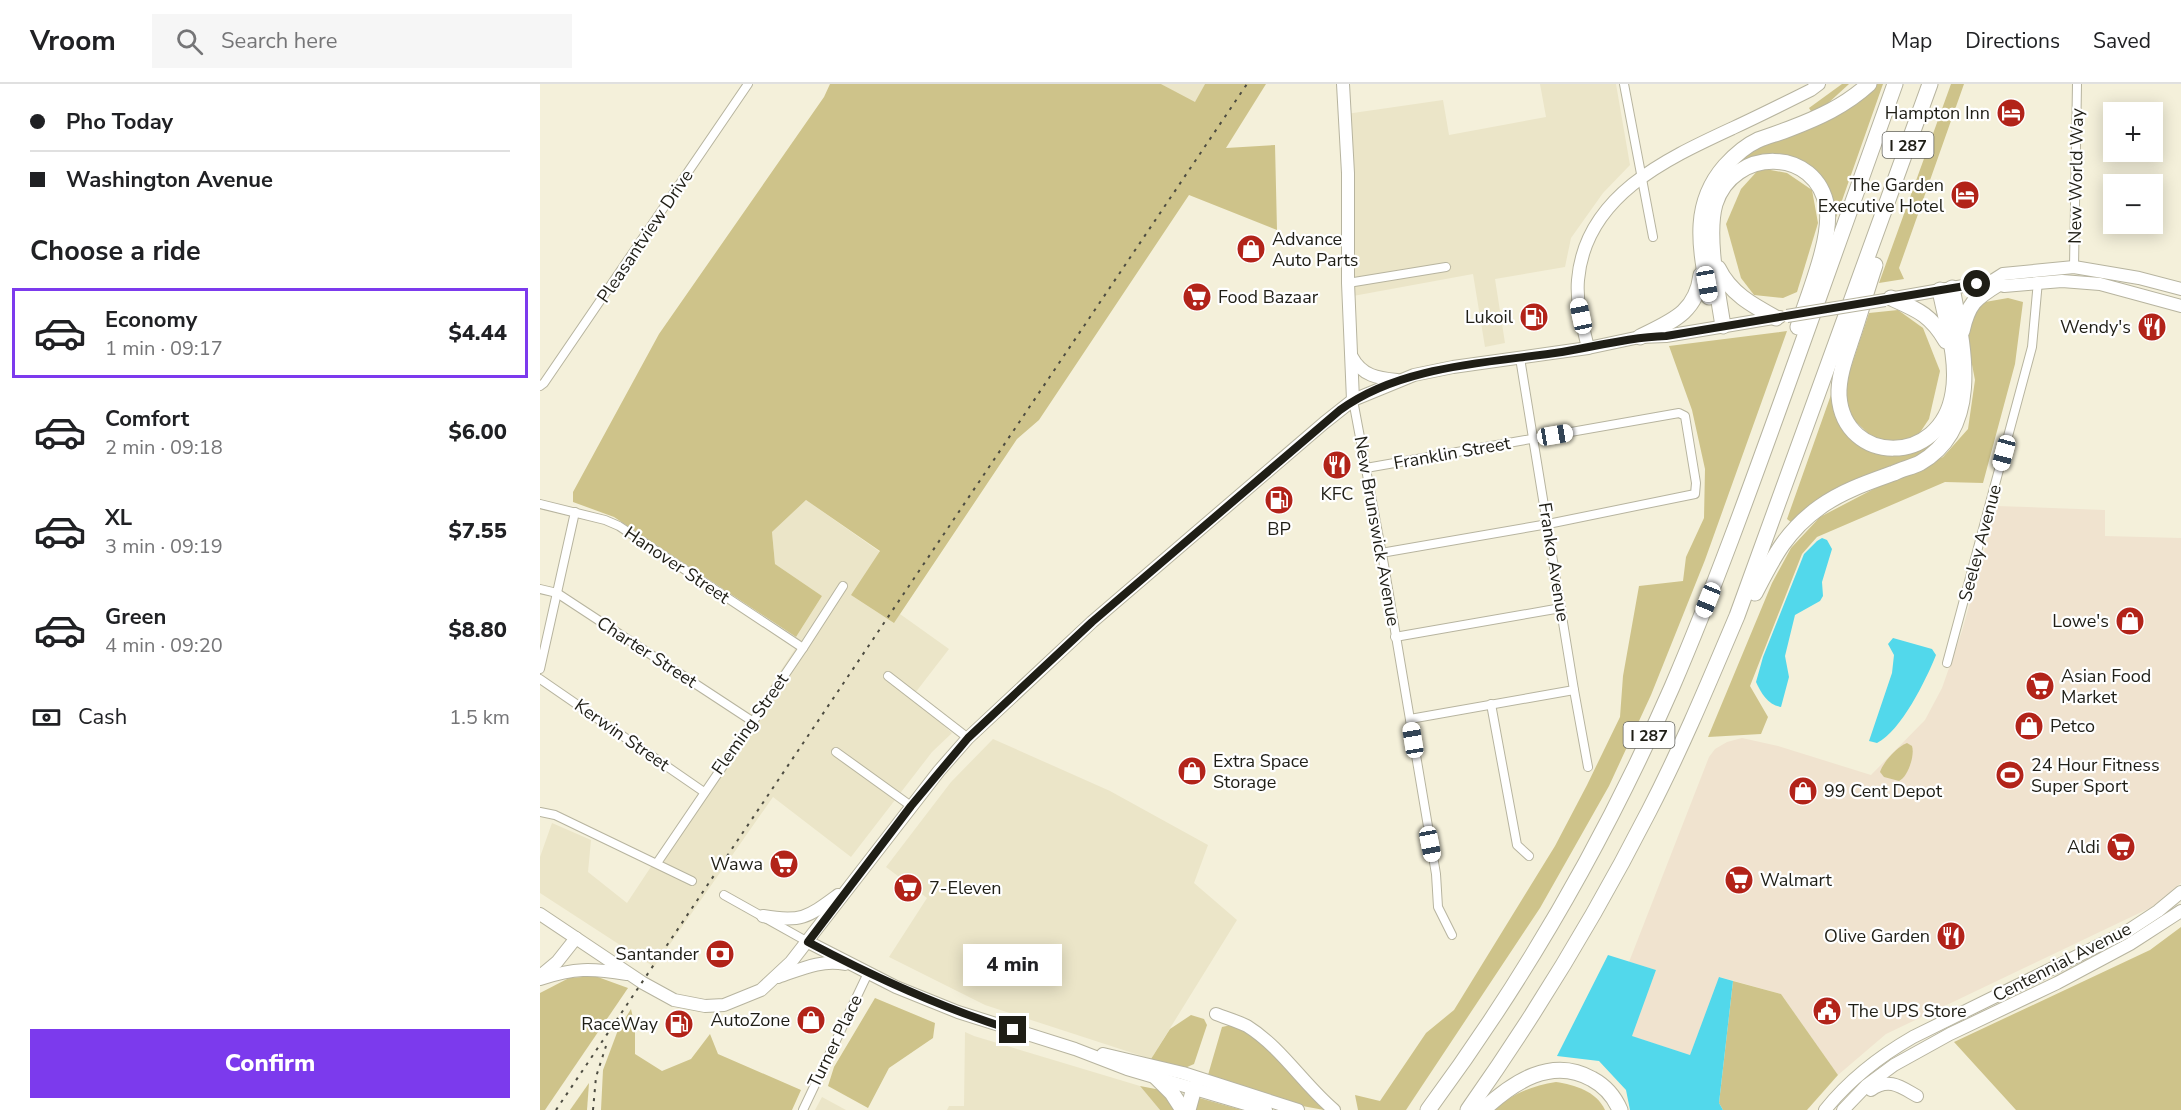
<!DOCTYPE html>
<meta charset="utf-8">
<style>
body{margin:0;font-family:"Nunito Sans",sans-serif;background:#f6f6f6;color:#202124;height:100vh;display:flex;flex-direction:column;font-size:22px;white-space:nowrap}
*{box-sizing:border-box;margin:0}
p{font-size:20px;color:#757577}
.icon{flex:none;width:33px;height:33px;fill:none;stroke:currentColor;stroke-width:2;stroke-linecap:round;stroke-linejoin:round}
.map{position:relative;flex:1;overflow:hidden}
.side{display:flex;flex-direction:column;background:#fff;width:540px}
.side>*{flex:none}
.hud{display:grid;align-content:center;height:132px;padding:0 30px;background:#fff}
.buttons{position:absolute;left:1563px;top:18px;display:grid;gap:12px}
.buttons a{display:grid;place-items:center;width:60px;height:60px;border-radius:0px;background:#fff;box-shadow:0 3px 15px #0003;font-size:30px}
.end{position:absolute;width:27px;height:27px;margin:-14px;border:8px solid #1f1e16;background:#fff;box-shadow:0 0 0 3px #fff}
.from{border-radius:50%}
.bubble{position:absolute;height:42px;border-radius:0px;background:#fff;box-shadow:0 3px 15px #0003;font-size:20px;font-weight:800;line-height:42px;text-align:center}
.car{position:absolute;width:18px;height:36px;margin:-18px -9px;border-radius:8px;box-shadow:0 0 4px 2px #0007;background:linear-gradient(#fff 24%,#345 0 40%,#fff 0 76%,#345 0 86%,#fff 0)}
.hud b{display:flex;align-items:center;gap:21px;height:57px;font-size:22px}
.hud b+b{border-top:2px solid #e0e0e0}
.hud i{width:15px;height:15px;background:#202124}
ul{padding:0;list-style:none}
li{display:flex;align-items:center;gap:18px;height:90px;margin:0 12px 9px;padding:0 18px;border:3px solid transparent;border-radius:0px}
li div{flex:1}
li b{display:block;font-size:22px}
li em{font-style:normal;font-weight:800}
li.active{border-color:#7c3aed}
li>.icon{width:54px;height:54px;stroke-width:1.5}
h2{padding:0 30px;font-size:27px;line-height:72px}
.pay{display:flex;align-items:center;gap:15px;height:66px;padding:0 30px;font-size:22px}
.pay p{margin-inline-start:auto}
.action{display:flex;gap:12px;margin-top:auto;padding:12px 30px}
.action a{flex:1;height:69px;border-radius:0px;background:#7c3aed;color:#fff;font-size:24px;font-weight:800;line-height:69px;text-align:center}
header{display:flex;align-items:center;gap:36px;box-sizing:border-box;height:84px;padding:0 30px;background:#fff;border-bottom:2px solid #e0e0e0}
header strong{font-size:28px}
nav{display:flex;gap:33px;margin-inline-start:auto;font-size:21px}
.search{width:420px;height:54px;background:#f6f6f6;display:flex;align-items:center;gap:15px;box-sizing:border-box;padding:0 21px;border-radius:0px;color:#757577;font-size:22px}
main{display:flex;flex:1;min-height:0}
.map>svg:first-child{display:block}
.commercial{fill:#f0e3cf}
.built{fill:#ebe5c8}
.green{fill:#cec38a}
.water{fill:#52d8eb}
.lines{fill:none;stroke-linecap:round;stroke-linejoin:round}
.street-casing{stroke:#b7b49f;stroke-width:10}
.secondary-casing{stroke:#b7b49f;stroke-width:14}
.highway-casing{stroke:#b7b49f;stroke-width:17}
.street{stroke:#fff;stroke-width:8}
.secondary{stroke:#fff;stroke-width:12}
.highway{stroke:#fff;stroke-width:15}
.rail{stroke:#4d4c41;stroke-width:2;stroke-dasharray:3 6;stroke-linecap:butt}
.secondary-bridge-casing{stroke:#b7b49f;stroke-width:14;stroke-linecap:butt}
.secondary-bridge{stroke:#fff;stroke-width:12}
.route{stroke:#1f1e16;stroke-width:8}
.labels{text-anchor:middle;stroke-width:4.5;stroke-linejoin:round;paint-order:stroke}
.shield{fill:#fff;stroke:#62625c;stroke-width:1.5}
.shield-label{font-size:16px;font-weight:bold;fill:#1f1e16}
.poi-label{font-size:18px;fill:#1f1e16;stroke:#fff;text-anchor:end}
.street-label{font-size:18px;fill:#1f1e16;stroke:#fff}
</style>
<header>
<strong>Vroom</strong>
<div class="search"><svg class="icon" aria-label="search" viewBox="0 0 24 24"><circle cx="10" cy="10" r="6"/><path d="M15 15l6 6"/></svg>Search here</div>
<nav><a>Map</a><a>Directions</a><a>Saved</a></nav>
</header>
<main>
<section class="side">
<div class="hud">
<b><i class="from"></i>Pho Today</b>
<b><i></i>Washington Avenue</b>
</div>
<h2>Choose a ride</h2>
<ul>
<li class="active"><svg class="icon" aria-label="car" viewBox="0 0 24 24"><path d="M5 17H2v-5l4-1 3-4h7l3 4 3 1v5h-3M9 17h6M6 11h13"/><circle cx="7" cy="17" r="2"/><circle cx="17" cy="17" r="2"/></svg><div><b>Economy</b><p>1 min · 09:17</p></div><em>$4.44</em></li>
<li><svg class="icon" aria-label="car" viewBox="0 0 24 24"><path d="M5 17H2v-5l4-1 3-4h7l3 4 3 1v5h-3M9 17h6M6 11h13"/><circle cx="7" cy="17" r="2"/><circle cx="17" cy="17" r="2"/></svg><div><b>Comfort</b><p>2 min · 09:18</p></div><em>$6.00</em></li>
<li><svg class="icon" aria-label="car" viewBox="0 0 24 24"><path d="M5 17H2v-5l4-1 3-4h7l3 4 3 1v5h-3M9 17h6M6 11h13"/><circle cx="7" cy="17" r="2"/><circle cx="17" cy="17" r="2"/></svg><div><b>XL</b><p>3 min · 09:19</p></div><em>$7.55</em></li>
<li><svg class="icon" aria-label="car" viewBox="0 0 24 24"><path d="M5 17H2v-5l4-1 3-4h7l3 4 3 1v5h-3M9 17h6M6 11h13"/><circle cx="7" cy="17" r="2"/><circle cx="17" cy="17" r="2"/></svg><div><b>Green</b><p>4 min · 09:20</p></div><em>$8.80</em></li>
</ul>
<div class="pay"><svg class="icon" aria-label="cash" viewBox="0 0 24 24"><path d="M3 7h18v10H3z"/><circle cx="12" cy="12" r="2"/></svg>Cash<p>1.5 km</p></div>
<div class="action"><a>Confirm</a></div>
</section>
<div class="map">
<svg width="1641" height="1026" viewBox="0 0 1641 1026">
<rect width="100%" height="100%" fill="#f4f0da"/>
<!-- commercial -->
<polygon class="commercial" points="1457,422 1565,426 1565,452 1641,454 1641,799 1612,823 1346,950 1298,991 1241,910 1180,893 1150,971 1091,952 1116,886 1089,878 1169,673 1175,665 1187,658 1202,654 1238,662 1331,691 1385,636 1402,604 1422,547"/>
<!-- built -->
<g class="built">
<polygon points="621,0 665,0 655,19"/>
<polygon points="1000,0 1076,0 1090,81 1063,109 1031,154 1025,183 955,195 965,259 945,263 933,190 813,212 806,30 903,16 909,51 1006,33"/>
<polygon points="266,416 340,468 353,539 360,530 409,565 372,613 412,649 392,668 311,773 233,713 114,883 0,809 0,773 12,739 51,756 48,788 87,819 255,565 256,553 282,512 235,480 232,448"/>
<polygon points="453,655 570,707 668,761 654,799 697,836 611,975 445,921 349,873 387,814 346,783 411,698"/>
<polygon points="425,948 434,952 600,1002 620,1026 407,1026 409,1022 424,1022"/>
<polygon points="282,1013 306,1026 275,1026"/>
</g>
<!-- green -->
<g class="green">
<polygon points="290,0 621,0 655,18 665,0 726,0 686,64 735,61 737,146 649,111 499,336 477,355 354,539 311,511 340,467 266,416 232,448 235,480 282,512 256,553 74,433 33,418 33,408 119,250 284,13"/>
<polygon points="1302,0 1309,0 1274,32 1269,24"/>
<polygon points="1334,0 1343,0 1286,162 1292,135 1260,80 1189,84 1201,73"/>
<polygon points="1411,0 1424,0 1359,184 1364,195 1339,199"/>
<polygon points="1220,84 1247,89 1272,106 1278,139 1257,208 1243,214 1214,211 1201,194 1186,140 1201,105"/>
<polygon points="1468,214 1483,218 1475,280 1443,399 1405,398 1277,453 1262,470 1210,602 1228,633 1221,650 1168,653 1232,499 1251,464 1280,433 1347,398 1403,373 1428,345 1435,296 1427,255 1432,231 1445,218"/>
<polygon points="1358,226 1383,244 1400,287 1389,335 1379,350 1357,359 1332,353 1314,336 1306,319 1304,304 1329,229"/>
<polygon points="1247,247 1165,476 1111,611 1069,702 1000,824 866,1026 818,1026 815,1011 840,1017 886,949 914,926 1015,762 1047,701 1080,633 1083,592 1099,502 1143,497 1146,473 1164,434 1165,385 1152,326 1129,262"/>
<polygon points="1292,308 1318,358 1379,365 1396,356 1375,377 1252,439 1247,435"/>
<path d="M1367,659L1372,662C1375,671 1368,693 1359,697L1344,693L1340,688C1343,678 1358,662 1367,659Z"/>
<polygon points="1641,843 1641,1026 1476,1026 1414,958 1610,866"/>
<polygon points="55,892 88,904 5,1026 0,1026 0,909 29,894"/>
<polygon points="1193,897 1241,910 1298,991 1267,1026 1183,1026 1179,1019"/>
<polygon points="335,914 395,939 393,954 349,984 328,1024 288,1002 294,983"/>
<polygon points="91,925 95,943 95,970 122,987 151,975 170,950 178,970 261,1006 252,1026 61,1026 63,986 78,946"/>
<polygon points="651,931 664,935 667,941 654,980 645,984 641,984 611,975 630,945"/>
<path d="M691,941C729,958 757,995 784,1026L757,1021L668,991L682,943Z"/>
<path d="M1016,998C1035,1001 1056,1007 1065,1026H953C972,1010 991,1002 1016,998Z"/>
<polygon points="49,999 47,1026 30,1026"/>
<polygon points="600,1002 626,1007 639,1026 620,1026"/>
<polygon points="656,1013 702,1026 652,1026"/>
</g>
<!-- water -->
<g class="water">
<path d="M1282,454L1287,456L1292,465L1282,498L1283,512L1280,517L1255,531L1245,572L1249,593L1241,623C1228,621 1221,609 1216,598L1223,573L1264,470L1277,457Z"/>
<path d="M1353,554L1392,565L1396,571C1386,596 1361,647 1337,659L1329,657L1352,589L1354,571L1348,560Z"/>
<polygon points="1068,871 1116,886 1092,952 1150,971 1179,893 1193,897 1179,1019 1183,1026 1090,1026 1086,1006 1059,977 1017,972"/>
</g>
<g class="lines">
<!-- street casing -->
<g class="street-casing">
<g id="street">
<polyline points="1084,0 1113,153"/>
<polyline points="1534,183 1537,0"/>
<polyline points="808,199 906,183"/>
<polyline points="980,274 1034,606 1048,683"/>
<polyline points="0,302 4,299 208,0"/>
<polyline points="813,316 844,481 896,790 898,823 912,851"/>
<polyline points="826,384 1139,329 1145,332 1156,399 1155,410 1008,440 841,469"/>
<polyline points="0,420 65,436 79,442 263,564"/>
<polyline points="0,505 17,509 212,637"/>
<polyline points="855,553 1021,524"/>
<polyline points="1407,579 1492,263 1498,197"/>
<polyline points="0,585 35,428"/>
<polyline points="348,592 428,654"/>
<polyline points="0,595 164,708"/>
<polyline points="951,620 977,761 989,772"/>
<polyline points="870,635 1034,606"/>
<polyline points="296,668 371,722"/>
<polyline points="0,728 15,731 152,797"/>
<polyline points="117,779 263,564 303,502"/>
<polyline points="184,811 268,858"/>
<polyline points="263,1026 328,889"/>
</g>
</g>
<!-- secondary casing -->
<g class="secondary-casing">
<g id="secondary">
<polyline points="803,0 808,89 808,199 813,316"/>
<polyline points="1452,197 1464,202 1522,197 1560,200 1641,222"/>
<polyline points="1349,215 1452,197 1463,190 1534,183 1599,194 1641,205"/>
<path d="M1048,264C1043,242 1036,219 1038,196C1045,112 1126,75 1193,44C1219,32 1245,19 1271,6L1279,0"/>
<path d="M812,273C822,292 838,294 857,296"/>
<polyline points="0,830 103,899 134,916 165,922 184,921 221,906 251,878 399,687 428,654 552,538 784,339 813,316 874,291 913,283 1048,264 1100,253 1126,252 1240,233"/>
<path d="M223,832C261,839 268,833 298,811"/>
<polyline points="268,858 356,903 418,928 535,965 587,985 726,1026"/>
<polyline points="0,892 17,878 36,854"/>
<path d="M238,893C259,886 281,875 305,880"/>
<path d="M0,895C35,884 50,884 87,890"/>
<path d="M676,930C686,934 697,937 707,942C741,963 764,1001 794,1026"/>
<polyline points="563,970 643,989 758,1026"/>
<path d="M1331,1006C1349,993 1361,1003 1377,1012"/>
<path d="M1285,1026C1309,996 1340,972 1373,953L1586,848L1618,827L1641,808"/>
<polyline points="1303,1026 1327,1001 1354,981 1410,950 1517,899 1590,860 1641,827"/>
</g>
</g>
<!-- highway casing -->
<g class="highway-casing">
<g id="highway">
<path d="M1335,181C1327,205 1320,230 1312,254C1306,272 1298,293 1299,312C1304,381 1401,383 1413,309C1419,276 1406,238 1400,206"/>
<path d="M1178,184C1190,209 1212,221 1236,234"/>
<path d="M1169,213C1161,166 1150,122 1185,82C1195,71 1205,62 1218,56C1228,52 1239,49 1249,45C1278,34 1305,22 1329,0"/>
<path d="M1351,214C1378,226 1391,231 1406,257"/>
<path d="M1183,242C1178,209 1166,152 1175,120C1193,63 1277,62 1287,124C1292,155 1268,211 1258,243"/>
<path d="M1422,247C1428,220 1435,214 1458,200"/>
<path d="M1100,253C1132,237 1156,229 1161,191"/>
<path d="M1215,509C1233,474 1246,447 1280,423C1302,407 1329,398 1354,389C1362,385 1372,383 1380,379C1443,343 1423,261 1412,204"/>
<polyline points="615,992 632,1009 643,1026"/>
<polyline points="648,1026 654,1004"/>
<path d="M888,1026C985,895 1067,752 1132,603C1174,505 1210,405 1246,305C1282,203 1319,102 1355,0"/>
<path d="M928,1026C995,931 1056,831 1109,727C1142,663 1169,598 1197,532L1390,0"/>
<path d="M943,1026C973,998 1012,972 1052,995C1065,1002 1074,1012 1080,1026"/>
</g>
</g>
<!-- street -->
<use href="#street" class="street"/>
<!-- secondary -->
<use href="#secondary" class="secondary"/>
<!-- highway -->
<use href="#highway" class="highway"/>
<!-- rail -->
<g class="rail">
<polyline points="16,1026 707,0"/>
<polyline points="53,1026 56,993 66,962"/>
</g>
<!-- secondary-bridge casing -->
<g class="secondary-bridge-casing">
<polyline id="secondary-bridge" points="1247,232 1345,216"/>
</g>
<!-- secondary-bridge -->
<use href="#secondary-bridge" class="secondary-bridge"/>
</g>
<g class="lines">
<!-- route -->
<path class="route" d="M473,946C401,924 334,893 268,858L371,722L428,654L552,538L800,326C861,281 949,279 1022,268C1057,262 1091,253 1126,252L1437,200"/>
</g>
<!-- icons -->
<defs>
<g id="hotel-disc" transform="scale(1.5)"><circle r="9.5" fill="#b22319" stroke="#fff"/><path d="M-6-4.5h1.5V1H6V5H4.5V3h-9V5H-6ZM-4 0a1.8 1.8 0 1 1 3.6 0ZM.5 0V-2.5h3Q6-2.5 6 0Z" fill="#fff"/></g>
<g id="shop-disc" transform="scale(1.5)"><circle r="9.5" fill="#b22319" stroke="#fff"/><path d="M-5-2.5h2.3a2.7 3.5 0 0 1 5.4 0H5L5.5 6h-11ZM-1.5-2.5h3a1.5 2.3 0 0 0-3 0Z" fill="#fff"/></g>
<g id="supermarket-disc" transform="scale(1.5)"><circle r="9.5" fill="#b22319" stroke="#fff"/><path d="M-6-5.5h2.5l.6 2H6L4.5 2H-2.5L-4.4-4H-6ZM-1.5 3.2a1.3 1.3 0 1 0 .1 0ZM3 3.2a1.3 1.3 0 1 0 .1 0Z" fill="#fff"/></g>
<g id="fuel-disc" transform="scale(1.5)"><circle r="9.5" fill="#b22319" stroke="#fff"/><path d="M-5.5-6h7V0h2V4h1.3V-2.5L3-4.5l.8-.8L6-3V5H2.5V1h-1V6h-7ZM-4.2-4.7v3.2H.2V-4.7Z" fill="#fff"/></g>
<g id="restaurant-disc" transform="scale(1.5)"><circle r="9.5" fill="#b22319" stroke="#fff"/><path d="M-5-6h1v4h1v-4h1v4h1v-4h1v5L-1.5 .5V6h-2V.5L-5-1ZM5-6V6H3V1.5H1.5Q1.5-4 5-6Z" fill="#fff"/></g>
<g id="stadium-disc" transform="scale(1.5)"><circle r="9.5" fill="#b22319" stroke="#fff"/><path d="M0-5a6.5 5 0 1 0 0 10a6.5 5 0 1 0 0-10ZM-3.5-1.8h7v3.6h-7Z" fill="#fff"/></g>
<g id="bank-disc" transform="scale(1.5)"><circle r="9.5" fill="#b22319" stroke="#fff"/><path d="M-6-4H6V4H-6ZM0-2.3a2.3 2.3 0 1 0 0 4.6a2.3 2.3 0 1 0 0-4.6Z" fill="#fff"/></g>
<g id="civic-disc" transform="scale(1.5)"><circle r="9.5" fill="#b22319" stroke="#fff"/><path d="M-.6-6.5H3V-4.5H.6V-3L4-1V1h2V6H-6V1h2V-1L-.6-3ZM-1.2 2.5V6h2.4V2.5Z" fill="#fff"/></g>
</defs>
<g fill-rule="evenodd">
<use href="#hotel-disc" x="1471" y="29"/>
<use href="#hotel-disc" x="1425" y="111"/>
<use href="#shop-disc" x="711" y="165"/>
<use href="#supermarket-disc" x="657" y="213"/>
<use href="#fuel-disc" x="994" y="233"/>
<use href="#restaurant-disc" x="1612" y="243"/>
<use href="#restaurant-disc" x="797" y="381"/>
<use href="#fuel-disc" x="739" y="416"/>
<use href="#shop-disc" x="1590" y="537"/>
<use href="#supermarket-disc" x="1500" y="602"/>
<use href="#shop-disc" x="1489" y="642"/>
<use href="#shop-disc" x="652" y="687"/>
<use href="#stadium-disc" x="1470" y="691"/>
<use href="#shop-disc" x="1263" y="707"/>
<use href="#supermarket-disc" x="1581" y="763"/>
<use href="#supermarket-disc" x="244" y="780"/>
<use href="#supermarket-disc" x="1199" y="796"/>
<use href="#supermarket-disc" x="368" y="804"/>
<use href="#restaurant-disc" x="1411" y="852"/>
<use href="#bank-disc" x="180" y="870"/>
<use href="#civic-disc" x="1287" y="927"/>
<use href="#shop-disc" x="271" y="936"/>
<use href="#fuel-disc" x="139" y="940"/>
</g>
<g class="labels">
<!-- shield labels -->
<g class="shield">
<rect x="1342.5" y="48" width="51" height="26" rx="4.5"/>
<rect x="1083.5" y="638" width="51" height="26" rx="4.5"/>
</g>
<g class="shield-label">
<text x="1368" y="67">I 287</text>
<text x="1109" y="657">I 287</text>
</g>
<!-- poi labels -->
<g class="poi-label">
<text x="1450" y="35">Hampton Inn</text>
<text x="1404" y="107">The Garden<tspan x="1404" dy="21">Executive Hotel</tspan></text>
<text x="732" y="161" text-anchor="start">Advance<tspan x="732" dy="21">Auto Parts</tspan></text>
<text x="678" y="219" text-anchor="start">Food Bazaar</text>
<text x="973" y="239">Lukoil</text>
<text x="1591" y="249">Wendy's</text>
<text x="797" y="416" text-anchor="middle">KFC</text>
<text x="739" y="451" text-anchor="middle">BP</text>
<text x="1569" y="543">Lowe's</text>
<text x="1521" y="598" text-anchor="start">Asian Food<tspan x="1521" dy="21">Market</tspan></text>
<text x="1510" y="648" text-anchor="start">Petco</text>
<text x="673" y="683" text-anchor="start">Extra Space<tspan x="673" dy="21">Storage</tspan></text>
<text x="1491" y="687" text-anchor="start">24 Hour Fitness<tspan x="1491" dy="21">Super Sport</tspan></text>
<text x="1284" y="713" text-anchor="start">99 Cent Depot</text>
<text x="1560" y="769">Aldi</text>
<text x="223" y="786">Wawa</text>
<text x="1220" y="802" text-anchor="start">Walmart</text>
<text x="389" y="810" text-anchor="start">7-Eleven</text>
<text x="1390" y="858">Olive Garden</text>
<text x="159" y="876">Santander</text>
<text x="1308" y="933" text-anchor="start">The UPS Store</text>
<text x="250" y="942">AutoZone</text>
<text x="118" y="946">RaceWay</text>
</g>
<!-- street labels -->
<g class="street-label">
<text transform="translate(1536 92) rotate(-89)" y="6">New World Way</text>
<text transform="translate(105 152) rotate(-56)" y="6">Pleasantview Drive</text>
<text transform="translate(912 369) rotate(-10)" y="6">Franklin Street</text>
<text transform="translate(837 447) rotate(80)" y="6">New Brunswick Avenue</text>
<text transform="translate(1440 459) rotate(-75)" y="6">Seeley Avenue</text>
<text transform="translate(1014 478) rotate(81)" y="6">Franko Avenue</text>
<text transform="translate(137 481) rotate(34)" y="6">Hanover Street</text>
<text transform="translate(107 568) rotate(33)" y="6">Charter Street</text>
<text transform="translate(210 640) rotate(-55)" y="6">Fleming Street</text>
<text transform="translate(82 651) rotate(35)" y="6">Kerwin Street</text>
<text transform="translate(1522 878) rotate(-27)" y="6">Centennial Avenue</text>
<text transform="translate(295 957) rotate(-64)" y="6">Turner Place</text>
</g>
</g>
</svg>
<div class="buttons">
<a>+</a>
<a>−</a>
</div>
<i class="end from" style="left:1437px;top:200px"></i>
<i class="end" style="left:473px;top:946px"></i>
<div class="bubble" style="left:423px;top:860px;width:99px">4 min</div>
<i class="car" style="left:1167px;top:200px;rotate:170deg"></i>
<i class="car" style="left:1041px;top:232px;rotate:348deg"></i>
<i class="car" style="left:1015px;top:351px;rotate:80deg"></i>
<i class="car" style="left:1464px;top:369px;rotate:195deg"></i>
<i class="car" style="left:1168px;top:516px;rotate:202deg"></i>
<i class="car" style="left:873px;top:656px;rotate:351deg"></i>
<i class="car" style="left:890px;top:760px;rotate:169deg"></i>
</div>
</main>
